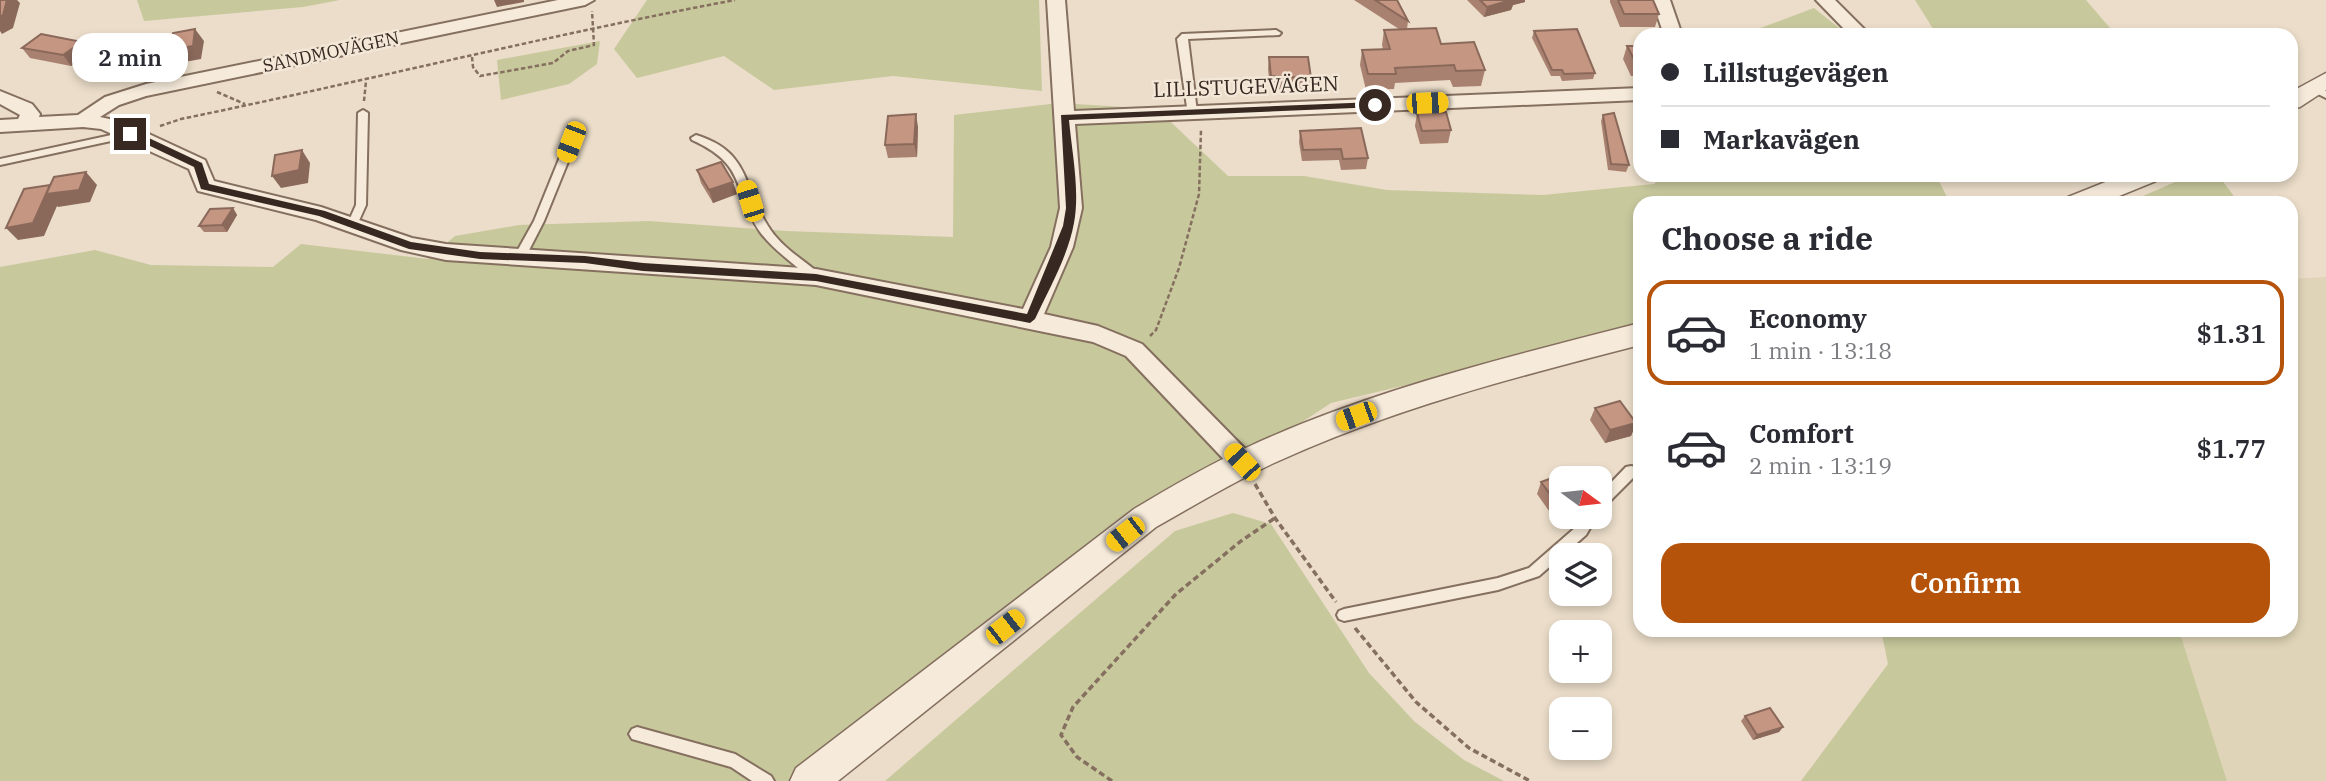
<!DOCTYPE html>
<meta charset="utf-8">
<style>
body{margin:0;font-family:"IBM Plex Serif",serif;background:#f2f2f3;color:#2b2b33;height:100vh;display:flex;flex-direction:column;font-size:26px;white-space:nowrap}
*{box-sizing:border-box;margin:0}
p{font-size:23px;color:#7c7c81}
.icon{flex:none;width:38px;height:38px;fill:none;stroke:currentColor;stroke-width:2;stroke-linecap:round;stroke-linejoin:round}
.map{position:relative;flex:1;overflow:hidden}
.sheet{position:absolute;left:1633px;top:196px;width:665px;height:441px;display:flex;flex-direction:column;background:#fff;border-radius:21px;box-shadow:0 4px 10px #0003}
.sheet>*{flex:none}
.top-card{position:absolute;left:1633px;top:28px;width:665px;height:154px;border-radius:21px;box-shadow:0 4px 10px #0003;display:grid;align-content:center;height:154px;padding:0 28px;background:#fff}
.needle{width:46px;rotate:105deg}
.controls{position:absolute;left:1549px;top:466px;display:grid;gap:14px}
.controls a{display:grid;place-items:center;width:63px;height:63px;border-radius:14px;background:#fff;box-shadow:0 4px 10px #0003;font-size:35px}
.end{position:absolute;width:32px;height:32px;margin:-16px;border:9px solid #372921;background:#fff;box-shadow:0 0 0 4px #fff}
.from{border-radius:50%}
.bubble{position:absolute;height:49px;border-radius:21px;background:#fff;box-shadow:0 4px 10px #0003;font-size:23px;font-weight:600;line-height:49px;text-align:center}
.car{position:absolute;width:21px;height:42px;margin:-21px -10px;border-radius:9px;box-shadow:0 0 5px 2px #0007;background:linear-gradient(#f5c518 24%,#345 0 40%,#f5c518 0 76%,#345 0 86%,#f5c518 0)}
.top-card b{display:flex;align-items:center;gap:24px;height:66px;font-size:26px}
.top-card b+b{border-top:2px solid #e1e1e2}
.top-card i{width:18px;height:18px;background:#2b2b33}
ul{padding:0;list-style:none}
li{display:flex;align-items:center;gap:21px;height:105px;margin:0 14px 10px;padding:0 14px;border:4px solid transparent;border-radius:21px}
li div{flex:1}
li b{display:block;font-size:26px}
li em{font-style:normal;font-weight:600}
li.selected{border-color:#b45309}
li>.icon{width:63px;height:63px;stroke-width:1.5}
h2{padding:0 28px;font-size:32px;line-height:84px}
.action{display:flex;gap:14px;margin-top:auto;padding:14px 28px}
.action a{flex:1;height:80px;border-radius:21px;background:#b45309;color:#fff;font-size:28px;font-weight:600;line-height:80px;text-align:center}
.map>svg:first-child{display:block}
.farmland{fill:#dfd4b7}
.green{fill:#c8c89d}
.lines{fill:none;stroke-linecap:round;stroke-linejoin:round}
.service-casing{stroke:#856f5f;stroke-width:4}
.minor-casing{stroke:#856f5f;stroke-width:4}
.tertiary-casing{stroke:#856f5f;stroke-width:3}
.path-far1{stroke:#856f5f;stroke-width:2.5;stroke-dasharray:4.5 2.5;stroke-linecap:butt}
.path{stroke:#856f5f;stroke-width:3.5;stroke-dasharray:6 3.5;stroke-linecap:butt}
.service{fill:#f6ebdb;fill-rule:evenodd}
.minor{fill:#f6ebdb;fill-rule:evenodd}
.tertiary{fill:#f6ebdb;fill-rule:evenodd}
.wall{fill:#a98170}
.shaded-wall{fill:#8a695b}
.building{fill:#c59682;stroke:#8a695b;stroke-width:2}
.route{fill:#372921}
.labels{text-anchor:middle;stroke-width:5;stroke-linejoin:round;paint-order:stroke}
.far-street-label{font-size:18px;fill:#372921;stroke:#f3e8d8}
.street-label{font-size:21px;fill:#372921;stroke:#f3e8d8}
</style>
<div class="map">
<svg width="2326" height="781" viewBox="0 0 2326 781">
<rect width="100%" height="100%" fill="#ebddc9"/>
<!-- farmland -->
<polygon class="farmland" points="2326,277 2326,781 2227,781 2179,630 2291,630 2291,279"/>
<!-- green -->
<g class="green">
<polygon points="137,0 340,0 303,7 144,21"/>
<polygon points="647,0 1039,0 1042,91 893,76 774,90 724,56 637,78 614,49"/>
<polygon points="1915,0 2086,0 2116,35 1937,35"/>
<polygon points="1814,8 1848,35 1757,35 1755,30"/>
<polygon points="600,41 597,64 569,84 501,100 497,60"/>
<polygon points="1059,103 1157,109 1228,176 1304,176 1387,190 1543,195 1654,184 1664,175 1936,175 1950,203 1640,203 1640,329 1331,403 1242,462 801,781 0,781 0,267 95,250 151,265 273,267 301,244 428,259 455,236 519,225 649,221 786,231 953,237 954,115"/>
<polygon points="2191,175 2218,175 2239,203 2127,203"/>
<polygon points="1233,513 1271,524 1369,673 1415,722 1464,760 1504,781 885,781 1175,531"/>
<polygon points="1881,630 2179,630 2227,781 1801,781 1888,664"/>
</g>
<g class="lines">
<!-- service casing -->
<g class="service-casing">
<g id="service">
<polygon points="1276,30 1281,33 1279,35 1188,39 1197,112 1196,114 1188,114 1177,39 1182,34"/>
<polygon points="2313,85 2326,91 2326,98 2310,90 2308,88"/>
<polygon points="363,110 368,113 366,205 357,225 352,229 347,225 356,205 358,113"/>
<polygon points="130,131 134,132 134,136 0,165 0,159"/>
<path d="M696,135C751,152 742,186 768,226C780,246 802,259 820,274L822,277L820,280H812C795,264 774,251 760,232C732,190 748,165 692,140L691,138Z"/>
<polygon points="571,139 576,142 544,221 525,258 517,258 515,255 534,221 566,142"/>
<polygon points="1631,466 1636,467 1637,471 1636,475 1605,506 1600,507 1600,494 1626,467"/>
<polygon points="1583,516 1597,516 1586,535 1539,576 1498,590 1344,621 1339,619 1337,615 1339,611 1344,609 1498,578 1529,568 1576,527"/>
<polygon points="637,727 735,754 771,776 774,781 752,781 731,767 632,739 629,734 632,729"/>
</g>
</g>
<!-- minor casing -->
<g class="minor-casing">
<g id="minor">
<polygon points="558,0 594,0 585,5 146,96 119,105 100,117 123,122 205,160 214,181 321,207 412,238 446,244 816,269 1023,309 1051,247 1060,208 1047,0 1065,0 1074,111 1640,88 1640,100 1075,124 1082,208 1073,247 1044,314 1098,326 1142,344 1251,455 1255,462 1251,469 1242,472 1233,469 1126,356 1093,342 816,285 446,260 401,250 316,220 198,191 189,169 101,129 83,127 0,132 0,120 18,119 20,115 0,104 0,91 32,104 40,114 39,117 78,115 105,97 146,84"/>
<polygon points="1652,0 1670,0 1682,35 1664,35"/>
<polygon points="1816,0 1835,0 1870,35 1850,35"/>
</g>
</g>
<!-- tertiary casing -->
<g class="tertiary-casing">
<g id="tertiary">
<polygon points="2326,73 2326,90 2300,107 2291,109 2291,92"/>
<polygon points="2123,175 2160,175 2156,181 2102,203 2064,203 2068,197"/>
<path d="M1640,323V345C1515,377 1391,409 1274,463C1233,482 1195,505 1156,527L838,781H790L796,768L1134,509C1172,486 1210,464 1250,446C1374,389 1508,357 1640,323Z"/>
</g>
</g>
<!-- path-far1 -->
<g class="path-far1">
<polyline points="472,57 473,67 480,76 553,63 568,51 594,45 592,11"/>
<polyline points="217,92 245,104"/>
<polyline points="364,101 366,81"/>
<path d="M160,126L181,119C366,81 549,35 735,0"/>
<polyline points="1150,336 1156,330 1179,268 1199,194 1201,130"/>
</g>
<!-- path -->
<g class="path">
<polyline points="1255,484 1275,518 1336,602"/>
<polyline points="1355,628 1416,702 1469,748 1530,781"/>
<polyline points="1112,781 1077,757 1061,735 1073,707 1176,594 1241,541 1275,518"/>
</g>
<!-- service -->
<use href="#service" class="service"/>
<!-- minor -->
<use href="#minor" class="minor"/>
<!-- tertiary -->
<use href="#tertiary" class="tertiary"/>
</g>
<!-- wall -->
<g class="wall">
<polygon points="1354,0 1397,0 1408,21 1407,29 1441,44 1485,70 1481,86 1453,87 1450,80 1395,83 1394,89 1366,90 1360,65 1362,50 1383,49 1382,45 1384,30 1399,29"/>
<polygon points="1467,0 1525,0 1525,2 1513,5 1511,10 1484,17"/>
<polygon points="1610,0 1653,0 1659,14 1655,27 1620,27 1610,2"/>
<polygon points="1534,31 1595,73 1593,79 1562,81 1560,76 1551,76 1532,38"/>
<polygon points="82,42 90,52 71,66 30,58 22,48"/>
<polygon points="1627,46 1640,46 1640,76 1631,76 1623,59"/>
<polygon points="1269,57 1311,78 1309,91 1270,89 1268,69"/>
<polygon points="1417,113 1451,130 1448,143 1420,144 1415,126"/>
<polygon points="1603,115 1629,165 1626,172 1608,170 1601,121"/>
<polygon points="918,127 917,157 888,158 885,145"/>
<polygon points="1300,131 1368,158 1366,169 1341,170 1339,160 1302,161 1299,142"/>
<polygon points="697,170 737,194 713,203 701,183"/>
<polygon points="233,208 237,215 227,232 204,232 199,226"/>
<polygon points="1595,408 1634,420 1636,415 1640,414 1640,440 1633,431 1631,436 1605,443 1590,420"/>
<polygon points="1561,478 1561,515 1554,518 1537,494 1541,482"/>
<polygon points="1745,716 1783,727 1779,732 1753,740 1741,721"/>
</g>
<!-- shaded-wall -->
<g class="shaded-wall">
<polygon points="7,0 17,0 20,3 13,28 2,34 0,31 0,17"/>
<polygon points="494,0 524,0 524,2 497,7"/>
<polygon points="1509,0 1525,0 1525,2 1513,5 1511,10 1484,17 1487,7"/>
<polygon points="195,29 204,41 201,59 179,63 170,50"/>
<polygon points="82,42 90,52 71,66 63,55"/>
<polygon points="916,114 918,127 917,157 914,144"/>
<polygon points="302,150 310,163 308,183 281,188 272,176"/>
<polygon points="86,172 97,185 90,202 58,207 57,206 44,236 18,240 6,228 50,185 57,193"/>
<polygon points="733,182 737,194 713,203 709,190"/>
<polygon points="233,208 237,215 227,232 222,225"/>
<polygon points="1636,423 1631,436 1605,443 1610,430"/>
<polygon points="1561,505 1561,515 1554,518 1559,506"/>
<polygon points="1783,727 1779,732 1753,740 1757,735"/>
</g>
<!-- building -->
<g class="building">
<polygon points="0,0 7,0 3,15 0,17"/>
<polygon points="1375,0 1397,0 1408,21"/>
<polygon points="1480,0 1511,0 1487,7"/>
<polygon points="1618,0 1653,0 1659,14 1624,14"/>
<polygon points="1436,28 1441,44 1474,42 1485,70 1456,71 1454,65 1395,68 1396,74 1368,74 1362,50 1390,49 1384,30"/>
<polygon points="195,29 193,46 170,50 173,33"/>
<polygon points="1577,29 1595,73 1564,74 1562,70 1552,70 1534,31"/>
<polygon points="41,34 82,42 63,55 22,48"/>
<polygon points="1627,46 1640,46 1640,63 1636,63"/>
<polygon points="1269,57 1308,57 1311,78 1271,76"/>
<polygon points="1446,112 1451,130 1422,131 1417,113"/>
<polygon points="1614,113 1629,165 1611,164 1603,115"/>
<polygon points="916,114 914,144 885,145 888,116"/>
<polygon points="1361,128 1368,158 1343,159 1341,149 1303,150 1300,131"/>
<polygon points="302,150 299,170 272,176 275,155"/>
<polygon points="721,162 733,182 709,190 697,170"/>
<polygon points="86,172 79,190 46,194 54,177"/>
<polygon points="50,185 33,223 6,228 24,189"/>
<polygon points="233,208 222,225 199,226 210,209"/>
<polygon points="1620,401 1636,423 1610,430 1595,408"/>
<polygon points="1580,468 1588,478 1561,478 1561,505 1559,506 1541,482"/>
<polygon points="1770,708 1783,727 1757,735 1745,716"/>
</g>
<!-- route -->
<path class="route" d="M1375,102L1379,105L1378,107L1069,120C1072,153 1080,191 1074,223C1068,256 1049,289 1035,319L1030,323L816,281L643,271L585,263L480,259L409,249L319,216L201,189L194,167L125,134L134,131L202,163L209,184L325,211L411,242L480,252L585,256L643,263L816,274L1027,314L1063,226L1066,208L1061,115Z"/>
<g class="labels">
<!-- far-street labels -->
<g class="far-street-label">
<text transform="translate(331 52) rotate(-12)" y="6">SANDMOVÄGEN</text>
</g>
<!-- street labels -->
<g class="street-label">
<text transform="translate(1246 87) rotate(-2)" y="7">LILLSTUGEVÄGEN</text>
</g>
</g>
</svg>
<div class="controls">
<a><svg class="needle" viewBox="-14 -14 28 28"><path d="M0-13l5 13h-10z" fill="#e53935"/><path d="M0 13l5-13h-10z" fill="#7c7c81"/></svg></a>
<a><svg class="icon" aria-label="layers" viewBox="0 0 24 24"><path d="M12 4l9 5-9 5-9-5zM3 14l9 5 9-5"/></svg></a>
<a>+</a>
<a>−</a>
</div>
<i class="end from" style="left:1375px;top:105px"></i>
<i class="end" style="left:130px;top:134px"></i>
<div class="bubble" style="left:72px;top:33px;width:116px">2 min</div>
<i class="car" style="left:1427px;top:103px;rotate:88deg"></i>
<i class="car" style="left:571px;top:142px;rotate:201deg"></i>
<i class="car" style="left:750px;top:201px;rotate:343deg"></i>
<i class="car" style="left:1356px;top:416px;rotate:250deg"></i>
<i class="car" style="left:1242px;top:462px;rotate:317deg"></i>
<i class="car" style="left:1125px;top:534px;rotate:232deg"></i>
<i class="car" style="left:1005px;top:627px;rotate:52deg"></i>
<div class="top-card">
<b><i class="from"></i>Lillstugevägen</b>
<b><i></i>Markavägen</b>
</div>
<section class="sheet">
<h2>Choose a ride</h2>
<ul>
<li class="selected"><svg class="icon" aria-label="car" viewBox="0 0 24 24"><path d="M5 17H2v-5l4-1 3-4h7l3 4 3 1v5h-3M9 17h6M6 11h13"/><circle cx="7" cy="17" r="2"/><circle cx="17" cy="17" r="2"/></svg><div><b>Economy</b><p>1 min · 13:18</p></div><em>$1.31</em></li>
<li><svg class="icon" aria-label="car" viewBox="0 0 24 24"><path d="M5 17H2v-5l4-1 3-4h7l3 4 3 1v5h-3M9 17h6M6 11h13"/><circle cx="7" cy="17" r="2"/><circle cx="17" cy="17" r="2"/></svg><div><b>Comfort</b><p>2 min · 13:19</p></div><em>$1.77</em></li>
</ul>
<div class="action"><a>Confirm</a></div>
</section>
</div>
